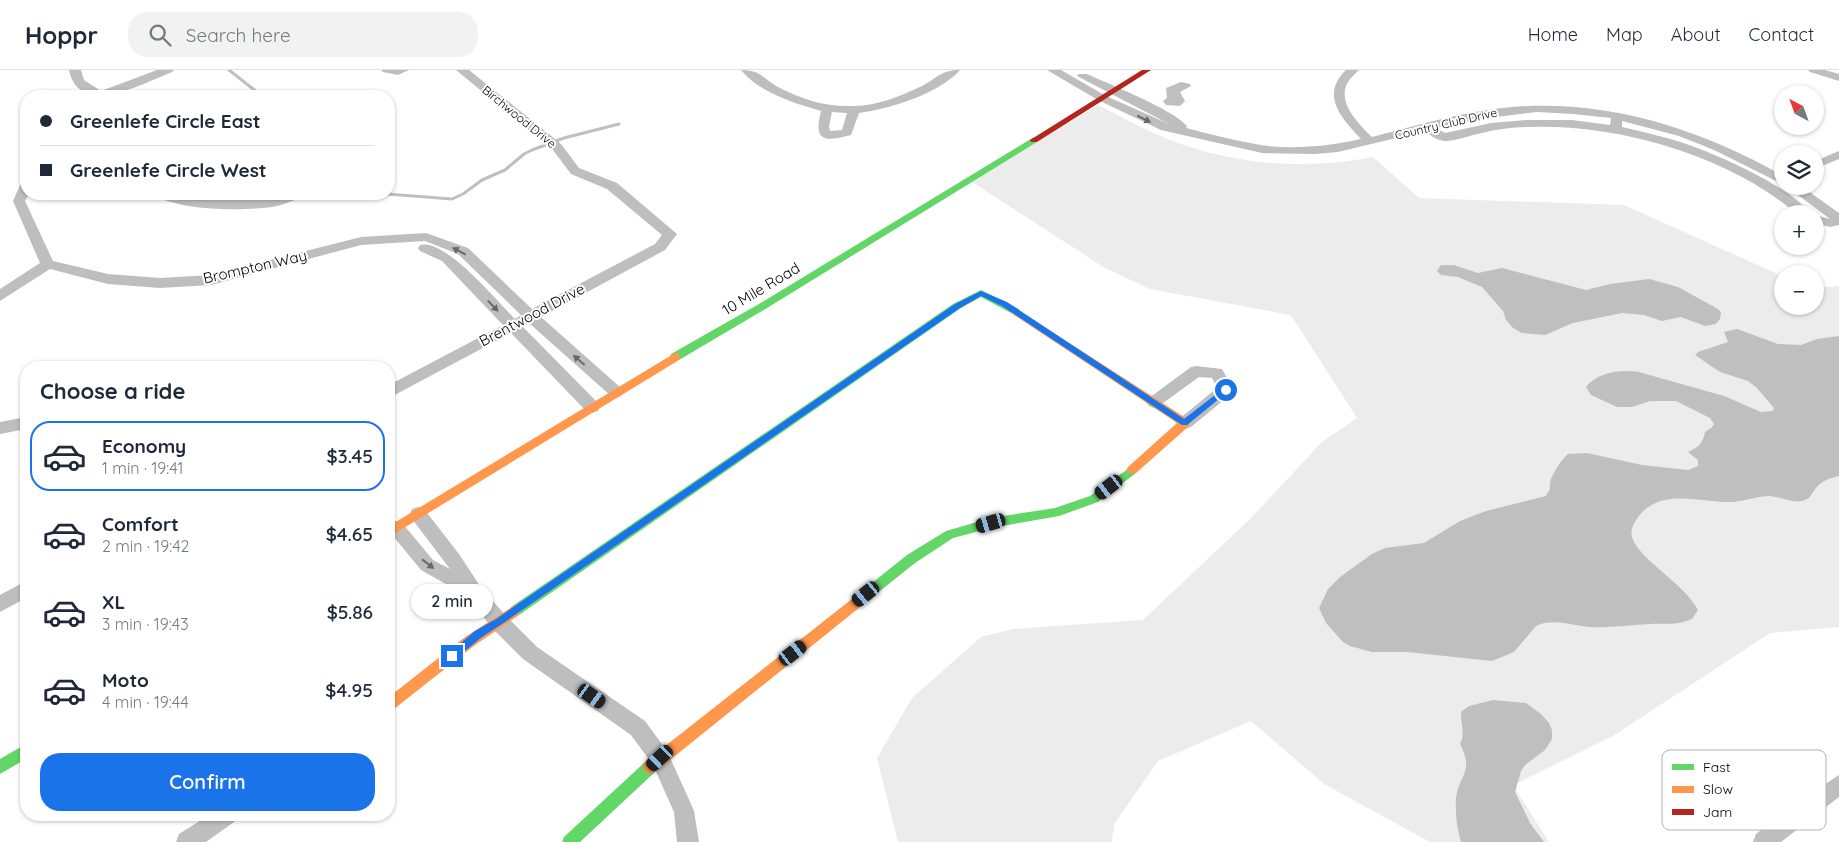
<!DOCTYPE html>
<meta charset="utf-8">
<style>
body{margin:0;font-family:Quicksand,sans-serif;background:#f2f2f3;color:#1f2937;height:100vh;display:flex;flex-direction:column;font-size:19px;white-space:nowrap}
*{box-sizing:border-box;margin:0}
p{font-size:16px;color:#747a83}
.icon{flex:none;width:28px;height:28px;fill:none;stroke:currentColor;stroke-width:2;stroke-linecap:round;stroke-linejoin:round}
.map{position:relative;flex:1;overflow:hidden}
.side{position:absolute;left:20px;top:291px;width:375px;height:460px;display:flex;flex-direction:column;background:#fff;border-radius:20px;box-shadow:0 1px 4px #0004}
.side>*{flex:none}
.top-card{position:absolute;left:20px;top:20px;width:375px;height:110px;border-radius:20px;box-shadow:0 1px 4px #0004;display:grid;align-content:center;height:110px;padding:0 20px;background:#fff}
.needle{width:32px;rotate:319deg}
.buttons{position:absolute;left:1774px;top:15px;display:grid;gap:10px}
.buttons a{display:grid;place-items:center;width:50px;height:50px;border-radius:50%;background:#fff;box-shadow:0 1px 4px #0004;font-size:25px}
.end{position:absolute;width:22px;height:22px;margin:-11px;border:6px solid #1a73e8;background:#fff;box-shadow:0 0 0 2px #fff}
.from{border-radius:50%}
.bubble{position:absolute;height:35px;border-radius:18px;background:#fff;box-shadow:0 1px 4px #0004;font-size:16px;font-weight:600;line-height:35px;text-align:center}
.car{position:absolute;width:15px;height:30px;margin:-15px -8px;border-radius:6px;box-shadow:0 0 4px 1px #0007;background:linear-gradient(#222 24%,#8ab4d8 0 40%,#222 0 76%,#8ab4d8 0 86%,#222 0)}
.top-card b{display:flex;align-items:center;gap:18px;height:48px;font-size:19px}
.top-card b+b{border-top:1px solid #e0e1e3}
.top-card i{width:12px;height:12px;background:#1f2937}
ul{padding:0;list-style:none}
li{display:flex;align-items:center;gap:15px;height:70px;margin:0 10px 8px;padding:0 10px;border:2px solid transparent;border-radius:20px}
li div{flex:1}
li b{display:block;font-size:19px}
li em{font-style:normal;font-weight:600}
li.active{border-color:#1a73e8}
li>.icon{width:45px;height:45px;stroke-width:1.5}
h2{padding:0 20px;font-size:22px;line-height:60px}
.primary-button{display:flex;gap:10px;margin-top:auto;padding:10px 20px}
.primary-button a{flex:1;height:58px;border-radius:20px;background:#1a73e8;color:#fff;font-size:20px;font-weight:600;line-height:58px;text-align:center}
header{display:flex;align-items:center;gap:30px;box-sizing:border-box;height:70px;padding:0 25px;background:#fff;border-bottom:1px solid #e0e1e3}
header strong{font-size:24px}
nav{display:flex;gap:28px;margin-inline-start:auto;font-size:18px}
.search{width:350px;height:45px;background:#f2f2f3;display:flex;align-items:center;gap:12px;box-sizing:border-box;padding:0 18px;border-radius:20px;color:#747a83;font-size:19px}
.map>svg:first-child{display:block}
.green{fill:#ececec}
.water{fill:#bfbfbf}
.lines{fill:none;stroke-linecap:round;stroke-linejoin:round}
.stream{stroke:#bfbfbf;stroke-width:3}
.street{fill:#bebebe;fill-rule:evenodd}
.fast{fill:#63d668;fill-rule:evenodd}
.slow{fill:#ff974d;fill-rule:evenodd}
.jam{fill:#b3261e;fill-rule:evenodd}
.oneway{fill:#686868}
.route{fill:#1a73e8}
.labels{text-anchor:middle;stroke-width:4;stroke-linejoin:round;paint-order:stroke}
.far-street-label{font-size:12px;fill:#000;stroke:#fff}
.street-label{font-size:15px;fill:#000;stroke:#fff}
.key{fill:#fff;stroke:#b2b2b2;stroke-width:1}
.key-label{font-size:14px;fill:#000}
</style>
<header>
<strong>Hoppr</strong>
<div class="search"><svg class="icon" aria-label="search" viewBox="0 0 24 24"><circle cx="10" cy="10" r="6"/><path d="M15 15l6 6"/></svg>Search here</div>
<nav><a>Home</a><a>Map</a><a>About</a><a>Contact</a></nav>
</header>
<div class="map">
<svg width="1839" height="772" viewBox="0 0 1839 772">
<rect width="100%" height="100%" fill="#fff"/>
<!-- green -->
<path class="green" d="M1098,35C1122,47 1145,60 1170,70C1234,95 1305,100 1373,87L1419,128L1624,135L1782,206V236H1815V218L1839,216V557L1770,563L1613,666L1513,715L1549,772H1430L1324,714L1251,651L1158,691L1114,754L1112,772H898L877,688L912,628L981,567L1013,559L1143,550L1251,448L1322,372L1357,348L1291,245L1150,219L1105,198L972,112Z"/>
<!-- water -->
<g class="water">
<polygon points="1181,12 1190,14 1191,16 1180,22 1185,31 1180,36 1166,35 1163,31 1167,28 1166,18"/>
<path d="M152,124H312C302,127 281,136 272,137C242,141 178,141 152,124Z"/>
<polygon points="1441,195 1454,195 1478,203 1502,198 1586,220 1610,214 1649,209 1678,217 1718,239 1721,242 1720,249 1716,254 1705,256 1681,247 1662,251 1644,245 1622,243 1573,253 1545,265 1522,263 1513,258 1506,250 1503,241 1482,217 1458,207 1441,205 1437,201"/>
<path d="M1737,259L1778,274L1801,275L1817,269L1839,266V406C1824,409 1817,414 1810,427C1798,437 1783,427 1770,426C1757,426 1745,431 1732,432C1702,433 1661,417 1639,446C1634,453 1630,459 1632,467C1638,489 1684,513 1698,540L1692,549C1675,556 1667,553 1650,554C1630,555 1610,558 1589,557C1572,555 1552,548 1536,556L1514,582L1492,591L1407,582H1372L1350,576L1343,572L1326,553L1319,538L1328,519L1340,507L1372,484L1385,478L1424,473L1460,451L1486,441L1546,426L1550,419C1548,409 1560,391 1568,384L1587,383L1642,395L1688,400L1698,396V390L1688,382C1698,377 1703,374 1705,362L1711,358L1714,354L1710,348L1676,331H1650L1632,337H1617L1591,325L1586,317C1597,302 1621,299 1639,302L1724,326L1761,342L1773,341L1774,338L1756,317L1748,311L1720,302L1695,285L1698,282L1728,272L1724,262Z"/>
<path d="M1493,630L1526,633L1541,644L1549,653L1552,660V669L1545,680L1525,695L1521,701L1515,722L1530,753L1544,772H1461C1457,759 1455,743 1456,729C1458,705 1475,703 1460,674C1466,663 1460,654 1461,642L1469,636Z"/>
</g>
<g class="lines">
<!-- stream -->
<g class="stream">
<polyline points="229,0 262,26"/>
<polyline points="387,124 452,129 463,124 482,110 505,100 524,84 532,80 564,68 619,54"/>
</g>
<!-- street -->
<g class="street">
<path d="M69,0H81L84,10L101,21L157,0H174L172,2C144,13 79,49 69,0Z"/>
<polygon points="381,0 409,0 398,5 383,2"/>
<path d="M456,0H469L561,74L579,98L617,113L677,164L665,180L541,247L621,318L624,322L621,326L616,328L611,326L529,253L523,257L598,333L600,337L598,341L592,343L586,341L511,263L389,328V315L503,255L442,191L420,181L418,178L420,175C445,168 497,231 515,249L521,245L458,184L425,171L361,175L211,215L160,218L108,214L50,199L0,231V219L40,193L13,131L20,115L26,111V124H29L25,131L53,191L108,204L160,208L211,205L361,167L426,163L468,178L532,239L655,174L662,165L607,119L571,104L553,80Z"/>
<path d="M741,0C761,0 762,8 778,17C801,29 823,36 848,36C874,37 899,27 922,16C937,8 941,0 960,0C939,24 889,39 859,43L851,65C825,72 813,72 821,41C794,33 760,23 741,0ZM832,42L847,43L842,60L830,61L829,56Z"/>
<path d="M1047,0H1061L1106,26L1169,54L1171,55L1077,6L1079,4H1087C1109,14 1174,40 1187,56L1186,58C1210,64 1236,71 1261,75C1292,80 1330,76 1361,69C1341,48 1320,25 1346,0H1359C1355,4 1351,7 1348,12C1336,32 1359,54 1372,67C1415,56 1458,43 1502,38C1601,27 1696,57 1782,105V114L1714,80L1679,66L1622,51V57C1639,61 1657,65 1674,70C1708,80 1791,116 1811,144H1797C1729,86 1619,54 1531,57C1515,57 1498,59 1482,63C1470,65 1457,71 1445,71C1436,70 1431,66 1425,61L1338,82L1315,84L1262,83L1161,60L1098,30ZM1537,42L1573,44L1611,48L1610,55L1572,50H1527L1491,53L1445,63L1436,58L1480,49Z"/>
<polygon points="1808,0 1825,0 1839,4 1839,11 1810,2"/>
<polygon points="1839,81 1839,89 1815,99 1815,91"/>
<polygon points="1786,116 1801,116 1839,143 1839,155 1830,157 1815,153 1815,145 1830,149"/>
<polygon points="304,293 319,294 321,298 297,298 299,294"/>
<polygon points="1196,296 1222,299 1234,320 1231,324 1191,357 1185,359 1179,357 1177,353 1179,349 1217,318 1212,308 1199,307 1159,336 1154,338 1149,336 1146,332 1149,328 1191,297"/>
<polygon points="26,347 26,359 0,364 0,352"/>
<polygon points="418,437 424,439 459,484 480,516 506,546 537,577 645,651 667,681 691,734 694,741 699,772 677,772 674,742 653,695 631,665 523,589 492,558 467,526 421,500 389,461 390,453 396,451 402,453 433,490 450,499 412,449 410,444 412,439"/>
<polygon points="26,511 26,528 0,542 0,525"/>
<polygon points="1839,705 1839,727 1781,772 1753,772 1756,764 1798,732"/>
<polygon points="209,745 237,745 234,752 206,772 176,772 179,764"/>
</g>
<!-- fast -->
<g class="fast">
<polygon points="1034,67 1037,68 1037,72 767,238 679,290 671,290 670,287 671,284 759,234"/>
<polygon points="981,220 1019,239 1020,241 1015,244 1011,243 981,227 961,238 519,545 515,547 511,545 509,541 511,537 953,234"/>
<polygon points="1132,396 1136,397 1138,400 1136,403 1098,432 1059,446 991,458 953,468 915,493 865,533 861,534 857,533 855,529 857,525 907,485 946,461 991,448 1055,438 1090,426"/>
<polygon points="26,674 26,689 0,704 0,689"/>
<polygon points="650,690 655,692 657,697 655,702 580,772 562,772 564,767 645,692"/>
</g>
<!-- slow -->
<g class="slow">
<polygon points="1015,238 1189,350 1190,353 1189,356 1136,403 1128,403 1126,400 1128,397 1177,353 1011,243 1010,241"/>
<polygon points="675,283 679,284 680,287 679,290 389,467 389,456"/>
<polygon points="861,524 865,525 867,529 865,533 655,702 650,704 645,702 643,697 645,692 857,525"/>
<polygon points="515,535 519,537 521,541 519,545 475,575 394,639 389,641 389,627 465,567"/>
</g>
<!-- jam -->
<polygon class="jam" points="1142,0 1151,0 1037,72 1031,72 1030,70"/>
</g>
<!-- one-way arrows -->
<defs><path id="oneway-solid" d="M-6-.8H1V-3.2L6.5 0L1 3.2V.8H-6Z" transform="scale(1.25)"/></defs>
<g class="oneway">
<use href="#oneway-solid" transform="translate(1144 49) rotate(26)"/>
<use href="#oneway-solid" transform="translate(459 181) rotate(-152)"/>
<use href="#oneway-solid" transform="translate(493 236) rotate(46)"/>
<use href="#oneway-solid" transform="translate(579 290) rotate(-139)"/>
<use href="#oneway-solid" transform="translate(428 494) rotate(38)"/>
</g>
<!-- route -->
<polygon class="route" points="981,221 1007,232 1184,349 1224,318 1226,317 1230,320 1187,355 1182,355 1002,236 981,226 960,238 502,554 482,567 455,589 449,589 449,583 475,561 496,549 955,234"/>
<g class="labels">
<!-- far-street labels -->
<g class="far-street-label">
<text transform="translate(519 47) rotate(39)" y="4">Birchwood Drive</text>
<text transform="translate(1446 54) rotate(-13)" y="4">Country Club Drive</text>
</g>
<!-- street labels -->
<g class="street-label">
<text transform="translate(255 197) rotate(-13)" y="5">Brompton Way</text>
<text transform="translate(761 219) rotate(-31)" y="5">10 Mile Road</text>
<text transform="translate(532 245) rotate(-28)" y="5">Brentwood Drive</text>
</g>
</g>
<!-- legend -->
<rect x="1662" y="680" width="164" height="80" rx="8" class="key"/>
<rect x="1672" y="694" width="22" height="6" fill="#63d668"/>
<rect x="1672" y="716" width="22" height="7" fill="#ff974d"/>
<rect x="1672" y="739" width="22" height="6" fill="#b3261e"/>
<g class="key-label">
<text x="1703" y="702">Fast</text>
<text x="1703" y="724">Slow</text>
<text x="1703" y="747">Jam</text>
</g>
</svg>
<div class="buttons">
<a><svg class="needle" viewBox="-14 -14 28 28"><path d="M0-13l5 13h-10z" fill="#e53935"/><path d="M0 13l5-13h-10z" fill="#747a83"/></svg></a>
<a><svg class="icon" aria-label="layers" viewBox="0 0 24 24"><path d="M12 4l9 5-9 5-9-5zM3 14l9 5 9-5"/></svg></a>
<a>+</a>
<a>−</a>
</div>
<i class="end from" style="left:1226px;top:320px"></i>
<i class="end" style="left:452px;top:586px"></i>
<div class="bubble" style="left:411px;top:514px;width:82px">2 min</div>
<i class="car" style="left:1109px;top:417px;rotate:233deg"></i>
<i class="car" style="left:991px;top:453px;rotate:254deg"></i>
<i class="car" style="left:866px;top:524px;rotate:231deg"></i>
<i class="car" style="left:793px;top:583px;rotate:52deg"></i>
<i class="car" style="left:592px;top:626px;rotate:125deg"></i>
<i class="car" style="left:660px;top:688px;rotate:227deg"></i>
<div class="top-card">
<b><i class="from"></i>Greenlefe Circle East</b>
<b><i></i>Greenlefe Circle West</b>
</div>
<section class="side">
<h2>Choose a ride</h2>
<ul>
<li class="active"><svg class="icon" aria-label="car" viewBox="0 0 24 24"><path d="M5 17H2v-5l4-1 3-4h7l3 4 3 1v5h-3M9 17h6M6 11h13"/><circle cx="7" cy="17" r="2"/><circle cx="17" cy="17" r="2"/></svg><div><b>Economy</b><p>1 min · 19:41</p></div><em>$3.45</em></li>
<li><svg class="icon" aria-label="car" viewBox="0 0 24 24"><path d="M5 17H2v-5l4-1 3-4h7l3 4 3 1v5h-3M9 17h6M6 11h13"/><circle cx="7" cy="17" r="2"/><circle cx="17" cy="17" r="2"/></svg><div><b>Comfort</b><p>2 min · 19:42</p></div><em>$4.65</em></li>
<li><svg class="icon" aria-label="car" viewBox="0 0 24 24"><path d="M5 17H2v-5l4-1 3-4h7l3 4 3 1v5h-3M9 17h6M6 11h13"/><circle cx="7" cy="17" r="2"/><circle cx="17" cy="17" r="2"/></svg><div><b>XL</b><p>3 min · 19:43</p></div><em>$5.86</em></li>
<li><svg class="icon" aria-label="car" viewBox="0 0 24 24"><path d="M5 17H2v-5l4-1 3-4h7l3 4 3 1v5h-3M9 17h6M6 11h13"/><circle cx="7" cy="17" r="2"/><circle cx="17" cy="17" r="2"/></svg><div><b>Moto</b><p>4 min · 19:44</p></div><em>$4.95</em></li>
</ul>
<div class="primary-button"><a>Confirm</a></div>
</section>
</div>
